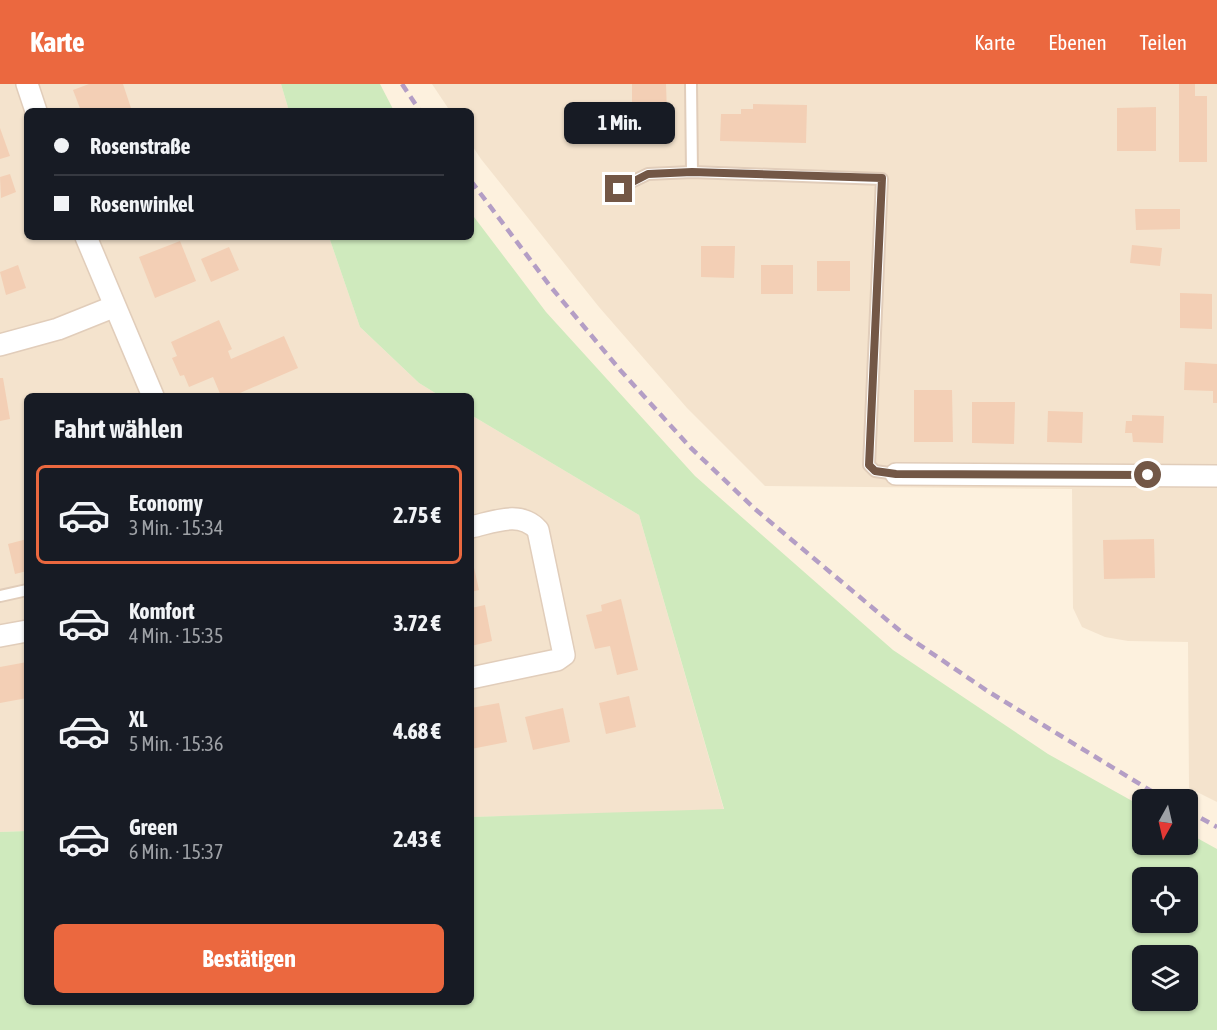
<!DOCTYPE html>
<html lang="de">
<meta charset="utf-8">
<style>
body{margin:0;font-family:"Asap Condensed",sans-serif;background:#20242c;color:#f1f3f6;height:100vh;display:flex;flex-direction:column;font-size:22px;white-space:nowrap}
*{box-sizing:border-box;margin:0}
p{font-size:20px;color:#9ea1a6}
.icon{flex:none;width:33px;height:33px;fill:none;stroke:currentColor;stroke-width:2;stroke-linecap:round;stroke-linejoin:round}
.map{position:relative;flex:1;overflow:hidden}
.panel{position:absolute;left:24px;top:309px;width:450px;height:612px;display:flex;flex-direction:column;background:#171b24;border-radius:9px;box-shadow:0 2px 4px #0004}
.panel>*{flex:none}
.guide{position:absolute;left:24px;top:24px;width:450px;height:132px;border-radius:9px;box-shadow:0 2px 4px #0004;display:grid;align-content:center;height:132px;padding:0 30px;background:#171b24}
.needle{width:39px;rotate:188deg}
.fabs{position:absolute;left:1132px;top:705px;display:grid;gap:12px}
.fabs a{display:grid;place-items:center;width:66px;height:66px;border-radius:9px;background:#171b24;box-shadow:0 2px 4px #0004;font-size:30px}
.end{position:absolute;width:27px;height:27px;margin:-14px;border:8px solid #735746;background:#fff;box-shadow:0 0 0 3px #fff}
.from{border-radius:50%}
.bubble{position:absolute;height:42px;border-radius:9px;background:#171b24;box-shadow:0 2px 4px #0004;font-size:20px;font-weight:700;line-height:42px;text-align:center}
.guide b{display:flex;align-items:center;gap:21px;height:57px;font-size:22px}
.guide b+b{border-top:2px solid #363941}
.guide i{width:15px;height:15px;background:#f1f3f6}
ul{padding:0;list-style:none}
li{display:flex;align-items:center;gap:18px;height:99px;margin:0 12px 9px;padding:0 18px;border:3px solid transparent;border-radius:9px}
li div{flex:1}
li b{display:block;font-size:22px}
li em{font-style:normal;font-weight:700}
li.active{border-color:#eb683f}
li>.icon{width:54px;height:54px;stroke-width:1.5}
h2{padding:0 30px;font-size:27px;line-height:72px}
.primary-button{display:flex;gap:12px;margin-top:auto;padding:12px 30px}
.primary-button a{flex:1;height:69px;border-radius:9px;background:#eb683f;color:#fff;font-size:24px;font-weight:700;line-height:69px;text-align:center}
header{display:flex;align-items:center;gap:36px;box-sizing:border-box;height:84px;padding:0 30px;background:#eb683f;color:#fff}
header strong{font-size:28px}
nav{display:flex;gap:33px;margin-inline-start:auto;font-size:21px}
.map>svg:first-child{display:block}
.residential{fill:#f4e3cd}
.green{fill:#cfeabd;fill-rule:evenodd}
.building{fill:#f3cfb5}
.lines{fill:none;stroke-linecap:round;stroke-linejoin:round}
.lane-casing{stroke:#e1cdba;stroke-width:14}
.street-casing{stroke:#e1cdba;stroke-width:24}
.lane{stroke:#fff;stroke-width:10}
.street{stroke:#fff;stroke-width:21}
.rail{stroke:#b49ec5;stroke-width:4.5;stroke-dasharray:9 6;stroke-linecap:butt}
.route{stroke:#735746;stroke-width:8}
</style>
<header>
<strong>Karte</strong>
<nav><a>Karte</a><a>Ebenen</a><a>Teilen</a></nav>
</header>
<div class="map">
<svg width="1217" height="946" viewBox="0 0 1217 946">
<rect width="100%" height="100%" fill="#fdf1de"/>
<!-- residential -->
<g class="residential">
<polygon points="0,0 281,0 289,27 27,27 27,153 329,153 360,243 419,299 440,312 27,312 27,747 0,748"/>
<polygon points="432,0 1217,0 1217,718 1189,704 1188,558 1128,557 1105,553 1082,543 1073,524 1072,405 765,402 687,324 599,223 481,75 471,60 471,27 450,27"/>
<polygon points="471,331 639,431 724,726 471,733"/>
</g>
<!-- green -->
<g class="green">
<polygon points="281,0 380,0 394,27 289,27"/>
<path d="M471,129L546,228L695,392L893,566L1048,670L1143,723V760H1188V749L1217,765V946H0V748L27,747V918H471V733L724,725L639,431L471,331V312H440L419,299L360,243L329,153H471ZM1143,794H1188V838H1143ZM1143,872H1188V916H1143Z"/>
</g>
<!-- building -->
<g class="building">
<polygon points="89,0 123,0 131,24 123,27 81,27 73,6"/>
<polygon points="632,0 666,0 667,29 643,30 643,51 621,51 621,18 632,19"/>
<polygon points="1179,0 1195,0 1195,12 1207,12 1207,78 1179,78"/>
<polygon points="753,20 807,21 806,59 720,57 721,30 741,30 741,25 753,25"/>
<polygon points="1156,23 1156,67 1117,67 1117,24"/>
<polygon points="569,27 603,27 604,58 569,58"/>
<polygon points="0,44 10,72 0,75"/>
<polygon points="10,90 16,108 1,114 0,93"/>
<polygon points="1135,125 1180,125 1180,145 1136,146"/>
<polygon points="180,157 196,197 155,214 139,173"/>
<polygon points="1132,161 1162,164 1160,182 1130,179"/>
<polygon points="701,162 735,162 734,194 701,193"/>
<polygon points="229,163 239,186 211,198 201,175"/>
<rect x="817" y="177" width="33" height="30"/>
<polygon points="18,181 26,204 6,211 0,188"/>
<rect x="761" y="181" width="32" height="29"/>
<polygon points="1180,209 1212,210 1212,245 1180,244"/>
<polygon points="219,236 232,265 228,267 231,275 284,252 298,284 233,312 221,312 213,293 189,303 184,291 180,292 172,274 177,272 171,258"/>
<polygon points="1185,278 1217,280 1217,319 1213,319 1213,307 1184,306"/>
<polygon points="0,294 3,294 10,335 0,337"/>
<polygon points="914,306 952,306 953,358 914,358"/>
<polygon points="972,318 1015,318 1014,360 972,359"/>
<polygon points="1048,327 1083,328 1082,359 1047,358"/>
<polygon points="1132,331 1164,332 1163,359 1133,358 1132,349 1125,349 1126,337 1132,337"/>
<polygon points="27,455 27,487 15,490 8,460"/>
<polygon points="1154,455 1155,494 1104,495 1103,456"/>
<polygon points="471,470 479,506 471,508"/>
<polygon points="621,515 638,586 617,591 610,562 595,565 586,531 602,527 601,521"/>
<polygon points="485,521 492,557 471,562 471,524"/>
<polygon points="27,578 27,614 0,619 0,583"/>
<polygon points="629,612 636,643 606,650 599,619"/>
<polygon points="499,619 507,658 471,665 471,624"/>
<polygon points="563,624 570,658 533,666 525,633"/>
</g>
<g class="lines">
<!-- lane casing -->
<g class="lane-casing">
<g id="lane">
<polyline points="691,0 692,88"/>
<polyline points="619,104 648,90 692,88 882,95 869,381 875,387 896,390"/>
<polyline points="0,512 27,506"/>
</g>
</g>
<!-- street casing -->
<g class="street-casing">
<g id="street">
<polyline points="27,0 36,27"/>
<polyline points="86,153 153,312"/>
<polyline points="0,261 58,245 113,223"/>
<polyline points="896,390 1217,392"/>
<path d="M471,443C494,438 520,426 538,446L564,571L557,576L471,594"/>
<polyline points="0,552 27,547"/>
</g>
</g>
<!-- lane -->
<use href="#lane" class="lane"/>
<!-- street -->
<use href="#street" class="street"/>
<!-- rail -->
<g class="rail">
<polyline points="402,0 420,27"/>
<polyline points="471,97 550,202 621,287 691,364 755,425 905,551 989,608 1166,716"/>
<polyline points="1188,727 1217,743"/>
</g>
</g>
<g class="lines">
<!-- route -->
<polyline class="route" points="619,105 648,90 692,88 882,94 869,381 875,387 896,390 1148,391"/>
</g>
</svg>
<div class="fabs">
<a><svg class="needle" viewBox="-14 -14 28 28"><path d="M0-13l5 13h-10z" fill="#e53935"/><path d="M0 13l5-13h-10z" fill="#9ea1a6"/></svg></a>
<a><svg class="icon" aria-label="locate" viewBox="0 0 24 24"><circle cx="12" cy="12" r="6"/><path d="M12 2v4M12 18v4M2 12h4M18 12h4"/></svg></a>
<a><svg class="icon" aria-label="layers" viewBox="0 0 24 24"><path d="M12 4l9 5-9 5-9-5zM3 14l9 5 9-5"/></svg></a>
</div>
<i class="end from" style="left:1148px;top:391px"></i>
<i class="end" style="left:619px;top:105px"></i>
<div class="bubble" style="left:564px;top:18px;width:111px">1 Min.</div>
<div class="guide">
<b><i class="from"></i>Rosenstraße</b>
<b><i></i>Rosenwinkel</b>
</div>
<section class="panel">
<h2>Fahrt wählen</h2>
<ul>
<li class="active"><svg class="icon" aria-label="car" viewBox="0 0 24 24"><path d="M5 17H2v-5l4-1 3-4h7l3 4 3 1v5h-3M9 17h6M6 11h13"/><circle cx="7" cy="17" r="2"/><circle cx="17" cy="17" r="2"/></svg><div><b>Economy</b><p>3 Min. · 15:34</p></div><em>2.75 €</em></li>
<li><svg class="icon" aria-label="car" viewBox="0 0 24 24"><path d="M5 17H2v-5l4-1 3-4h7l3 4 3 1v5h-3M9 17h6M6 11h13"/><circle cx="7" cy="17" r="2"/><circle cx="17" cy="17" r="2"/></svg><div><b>Komfort</b><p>4 Min. · 15:35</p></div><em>3.72 €</em></li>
<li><svg class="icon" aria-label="car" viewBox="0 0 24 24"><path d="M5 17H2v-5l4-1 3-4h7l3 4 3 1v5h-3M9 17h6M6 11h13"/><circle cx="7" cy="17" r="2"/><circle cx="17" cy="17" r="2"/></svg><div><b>XL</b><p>5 Min. · 15:36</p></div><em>4.68 €</em></li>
<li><svg class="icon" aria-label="car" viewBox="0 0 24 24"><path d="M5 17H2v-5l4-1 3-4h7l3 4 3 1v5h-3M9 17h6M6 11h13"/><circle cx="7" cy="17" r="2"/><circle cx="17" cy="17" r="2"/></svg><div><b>Green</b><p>6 Min. · 15:37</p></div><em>2.43 €</em></li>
</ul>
<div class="primary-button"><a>Bestätigen</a></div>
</section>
</div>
